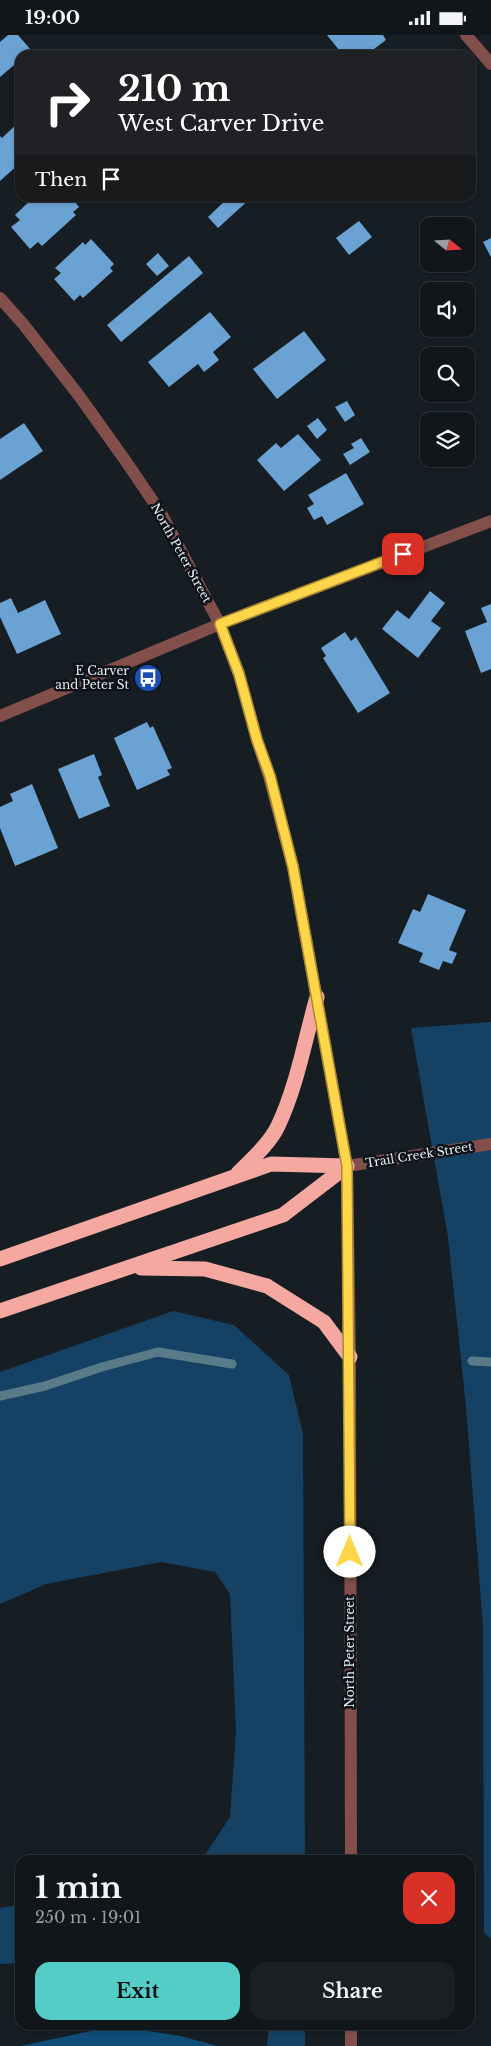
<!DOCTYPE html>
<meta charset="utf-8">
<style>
:root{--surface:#10161a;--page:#191f23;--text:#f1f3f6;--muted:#9c9fa2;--line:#303539;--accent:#54cdc8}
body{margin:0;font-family:"Libre Baskerville",serif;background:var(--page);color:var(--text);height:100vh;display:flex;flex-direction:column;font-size:19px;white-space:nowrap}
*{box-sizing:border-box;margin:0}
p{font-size:16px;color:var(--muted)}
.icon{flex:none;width:28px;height:28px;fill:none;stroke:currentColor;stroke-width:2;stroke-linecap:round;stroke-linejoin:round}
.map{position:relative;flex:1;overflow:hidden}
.panel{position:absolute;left:15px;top:1820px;width:460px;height:175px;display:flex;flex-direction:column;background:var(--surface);border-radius:15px;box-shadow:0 1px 4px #0004,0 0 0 1px var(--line)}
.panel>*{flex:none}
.hud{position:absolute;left:15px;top:15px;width:461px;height:152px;border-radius:15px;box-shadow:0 1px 4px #0004,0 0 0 1px var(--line);background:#202124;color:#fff;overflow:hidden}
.needle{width:32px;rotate:108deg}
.controls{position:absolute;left:420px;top:182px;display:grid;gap:10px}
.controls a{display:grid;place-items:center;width:55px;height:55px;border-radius:10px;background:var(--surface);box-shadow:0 1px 4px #0004,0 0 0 1px var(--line);font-size:25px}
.pin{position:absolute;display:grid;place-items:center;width:42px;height:42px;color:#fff;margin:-21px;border-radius:10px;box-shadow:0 2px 8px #0006}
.me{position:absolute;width:55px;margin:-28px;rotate:0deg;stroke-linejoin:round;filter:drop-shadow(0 0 4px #0008)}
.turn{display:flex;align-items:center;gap:18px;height:105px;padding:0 20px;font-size:22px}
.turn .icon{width:65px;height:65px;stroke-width:2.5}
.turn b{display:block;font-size:35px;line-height:42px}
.then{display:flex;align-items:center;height:48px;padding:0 20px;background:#0003;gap:10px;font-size:19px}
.round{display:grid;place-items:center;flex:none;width:52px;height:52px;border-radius:15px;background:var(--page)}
.head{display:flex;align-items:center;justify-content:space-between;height:85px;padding:0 20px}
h1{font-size:30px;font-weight:700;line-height:38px}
.primary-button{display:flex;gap:10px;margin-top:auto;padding:10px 20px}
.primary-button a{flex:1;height:58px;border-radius:15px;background:var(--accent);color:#111;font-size:20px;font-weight:700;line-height:58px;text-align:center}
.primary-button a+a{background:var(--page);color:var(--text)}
.status{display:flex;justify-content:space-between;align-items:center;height:35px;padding:0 25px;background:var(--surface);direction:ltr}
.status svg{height:14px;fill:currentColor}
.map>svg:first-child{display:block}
.green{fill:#154264}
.forest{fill:#104e79}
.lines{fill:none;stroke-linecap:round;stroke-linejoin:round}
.stream{stroke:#597b87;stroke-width:9}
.building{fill:#69a2d3}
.minor{stroke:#824f4a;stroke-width:12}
.tertiary{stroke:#824f4a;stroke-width:12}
.motorway{stroke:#f5a8a0;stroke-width:15}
.route-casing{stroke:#a68a30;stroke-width:12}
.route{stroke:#ffd54a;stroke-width:9}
.labels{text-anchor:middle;stroke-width:5;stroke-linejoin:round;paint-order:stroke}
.street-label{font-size:12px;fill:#e5eaef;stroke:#0d1319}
.poi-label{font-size:12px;fill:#e5eaef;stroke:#0d1319;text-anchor:end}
</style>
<div class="status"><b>19:00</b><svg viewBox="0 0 49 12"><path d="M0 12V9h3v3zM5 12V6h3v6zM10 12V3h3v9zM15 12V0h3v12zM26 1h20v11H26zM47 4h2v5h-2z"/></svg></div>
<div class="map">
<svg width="491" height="2011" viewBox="0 0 491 2011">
<rect width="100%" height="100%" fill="#161d23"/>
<path class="green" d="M 491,987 L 491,1904 L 484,1898 L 483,1591 L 466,1372 L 448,1202 L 411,993 Z
M 173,1276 L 234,1290 L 289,1340 L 303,1399 L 305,1825 L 197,1825 L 203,1823 L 230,1782 L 236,1697 L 230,1559 L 215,1537 L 161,1527 L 46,1549 L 0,1569 L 0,1337 Z
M 20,1870 L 20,1928 L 0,1929 L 0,1873 Z
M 269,1990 L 305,1990 L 305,2011 L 267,2011 Z"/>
<path class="forest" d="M 115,1991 L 180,2001 L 218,2011 L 20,2011 Z"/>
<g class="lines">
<path class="stream" d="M 472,1326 L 491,1327
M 0,1361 L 45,1351 L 102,1332 L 158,1317 L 232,1329"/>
</g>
<path class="building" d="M 8,0 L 18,0 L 31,15 L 25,20 L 20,20 L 20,25 L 0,42 L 0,7 Z
M 327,0 L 383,0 L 386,5 L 366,20 L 343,20 Z
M 20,86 L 20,128 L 0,146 L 0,101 L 2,103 Z
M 34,162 L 71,162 L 79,172 L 73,177 L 76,180 L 42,211 L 38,207 L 30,214 L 11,192 L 20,185 L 15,180 Z
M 229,162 L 252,162 L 218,193 L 208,182 Z
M 359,186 L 372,202 L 349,220 L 336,203 Z
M 491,203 L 491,222 L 483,207 Z
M 91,204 L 114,229 L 110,233 L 113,236 L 83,263 L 80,260 L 74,266 L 54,244 L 61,238 L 55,233 L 83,207 L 85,210 Z
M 158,218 L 169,231 L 157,241 L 146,229 Z
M 189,221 L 203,238 L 121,307 L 107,290 Z
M 210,277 L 231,302 L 213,317 L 219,325 L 204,337 L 198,329 L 169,352 L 148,327 Z
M 304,296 L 326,325 L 277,364 L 253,334 Z
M 347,366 L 355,380 L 345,387 L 335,372 Z
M 318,383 L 327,395 L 317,404 L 307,391 Z
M 24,388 L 43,416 L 0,445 L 0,404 Z
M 298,399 L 321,425 L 284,456 L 257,425 L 276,408 L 281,413 Z
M 361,403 L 370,417 L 350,430 L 343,419 L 354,413 L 351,409 Z
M 346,438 L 364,469 L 327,490 L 322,481 L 314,485 L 307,473 L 314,469 L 308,460 Z
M 430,556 L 445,568 L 431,586 L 441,593 L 418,623 L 382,594 L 397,575 L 409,584 Z
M 11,563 L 18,578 L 45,565 L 61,599 L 17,619 L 0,582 L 0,568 Z
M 491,569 L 491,634 L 481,638 L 465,596 L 487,587 L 481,573 Z
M 345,597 L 351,606 L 356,602 L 390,658 L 358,678 L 323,623 L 326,621 L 321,613 Z
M 147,687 L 150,693 L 153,691 L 172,733 L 167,735 L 170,740 L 137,755 L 114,703 Z
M 94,719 L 102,740 L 98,742 L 110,771 L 79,784 L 58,734 Z
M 32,749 L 58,813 L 15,831 L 0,793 L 0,772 L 13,766 L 10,759 Z
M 428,859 L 466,875 L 449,915 L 457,918 L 452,929 L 443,926 L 439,935 L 419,927 L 423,918 L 398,908 L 413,874 L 420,877 Z"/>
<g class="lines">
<path class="minor" d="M 466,0 L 491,29
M 0,681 L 220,589 L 491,486
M 347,1131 L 491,1109"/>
<path class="tertiary" d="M 0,263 L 24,290 L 80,362 L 125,425 L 161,478 L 208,567 L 220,589 L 239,639 L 257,705 L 269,741 L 293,832 L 347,1131 L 350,1322 L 351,1825
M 351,1990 L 351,2011"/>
<path class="motorway" d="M 238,1138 C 252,1124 270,1108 278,1091 C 297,1051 305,1004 317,962
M 0,1224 L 271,1129 L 347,1131
M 141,1233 L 205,1234 L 267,1251 L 324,1287 L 350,1322
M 0,1276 L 283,1180 L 347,1131"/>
</g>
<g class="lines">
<defs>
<path id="route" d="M 350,1517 L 347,1131 L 293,832 L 270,741 L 257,705 L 239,639 L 220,589 L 403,519"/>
</defs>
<use href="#route" class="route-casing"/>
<use href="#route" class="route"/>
</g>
<defs>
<symbol id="bus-disc" viewBox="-11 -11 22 22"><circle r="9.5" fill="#1a4fb4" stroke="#0d1319"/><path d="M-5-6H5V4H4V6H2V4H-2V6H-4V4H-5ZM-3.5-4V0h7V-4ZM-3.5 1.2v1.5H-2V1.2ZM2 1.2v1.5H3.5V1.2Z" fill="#fff"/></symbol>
</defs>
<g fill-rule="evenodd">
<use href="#bus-disc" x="132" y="627" width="32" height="32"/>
</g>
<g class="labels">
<g class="street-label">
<text transform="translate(181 518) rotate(61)" y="4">North Peter Street</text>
<text transform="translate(419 1120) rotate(-9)" y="4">Trail Creek Street</text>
<text transform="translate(350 1617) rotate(-90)" y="4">North Peter Street</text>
</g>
<g class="poi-label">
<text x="129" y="640">E Carver<tspan x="129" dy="14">and Peter St</tspan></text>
</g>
</g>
</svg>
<div class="controls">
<a><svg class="needle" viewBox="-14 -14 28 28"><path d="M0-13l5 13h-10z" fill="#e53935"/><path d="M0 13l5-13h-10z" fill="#9c9fa2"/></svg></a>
<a><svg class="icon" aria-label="sound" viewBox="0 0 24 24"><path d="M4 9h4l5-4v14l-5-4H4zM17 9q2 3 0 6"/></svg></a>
<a><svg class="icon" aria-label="search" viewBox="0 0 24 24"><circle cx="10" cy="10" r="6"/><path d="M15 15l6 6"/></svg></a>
<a><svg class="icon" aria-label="layers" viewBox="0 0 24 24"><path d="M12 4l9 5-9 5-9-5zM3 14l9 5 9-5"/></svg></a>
</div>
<div class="pin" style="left:403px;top:519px;background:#d93025"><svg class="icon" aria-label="arrive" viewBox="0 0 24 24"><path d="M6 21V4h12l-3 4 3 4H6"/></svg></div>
<svg class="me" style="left:350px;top:1517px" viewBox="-20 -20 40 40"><circle r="19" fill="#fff"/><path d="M0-13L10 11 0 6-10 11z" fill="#ffd54a"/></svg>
<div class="hud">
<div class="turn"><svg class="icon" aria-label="right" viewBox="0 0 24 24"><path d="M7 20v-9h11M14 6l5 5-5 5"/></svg><div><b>210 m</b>West Carver Drive</div></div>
<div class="then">Then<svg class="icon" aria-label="arrive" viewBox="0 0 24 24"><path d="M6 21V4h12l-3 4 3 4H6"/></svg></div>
</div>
<section class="panel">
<div class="head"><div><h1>1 min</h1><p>250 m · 19:01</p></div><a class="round" style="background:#d93025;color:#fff"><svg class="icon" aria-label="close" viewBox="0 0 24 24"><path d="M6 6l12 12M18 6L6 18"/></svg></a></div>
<div class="primary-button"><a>Exit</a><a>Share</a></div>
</section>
</div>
